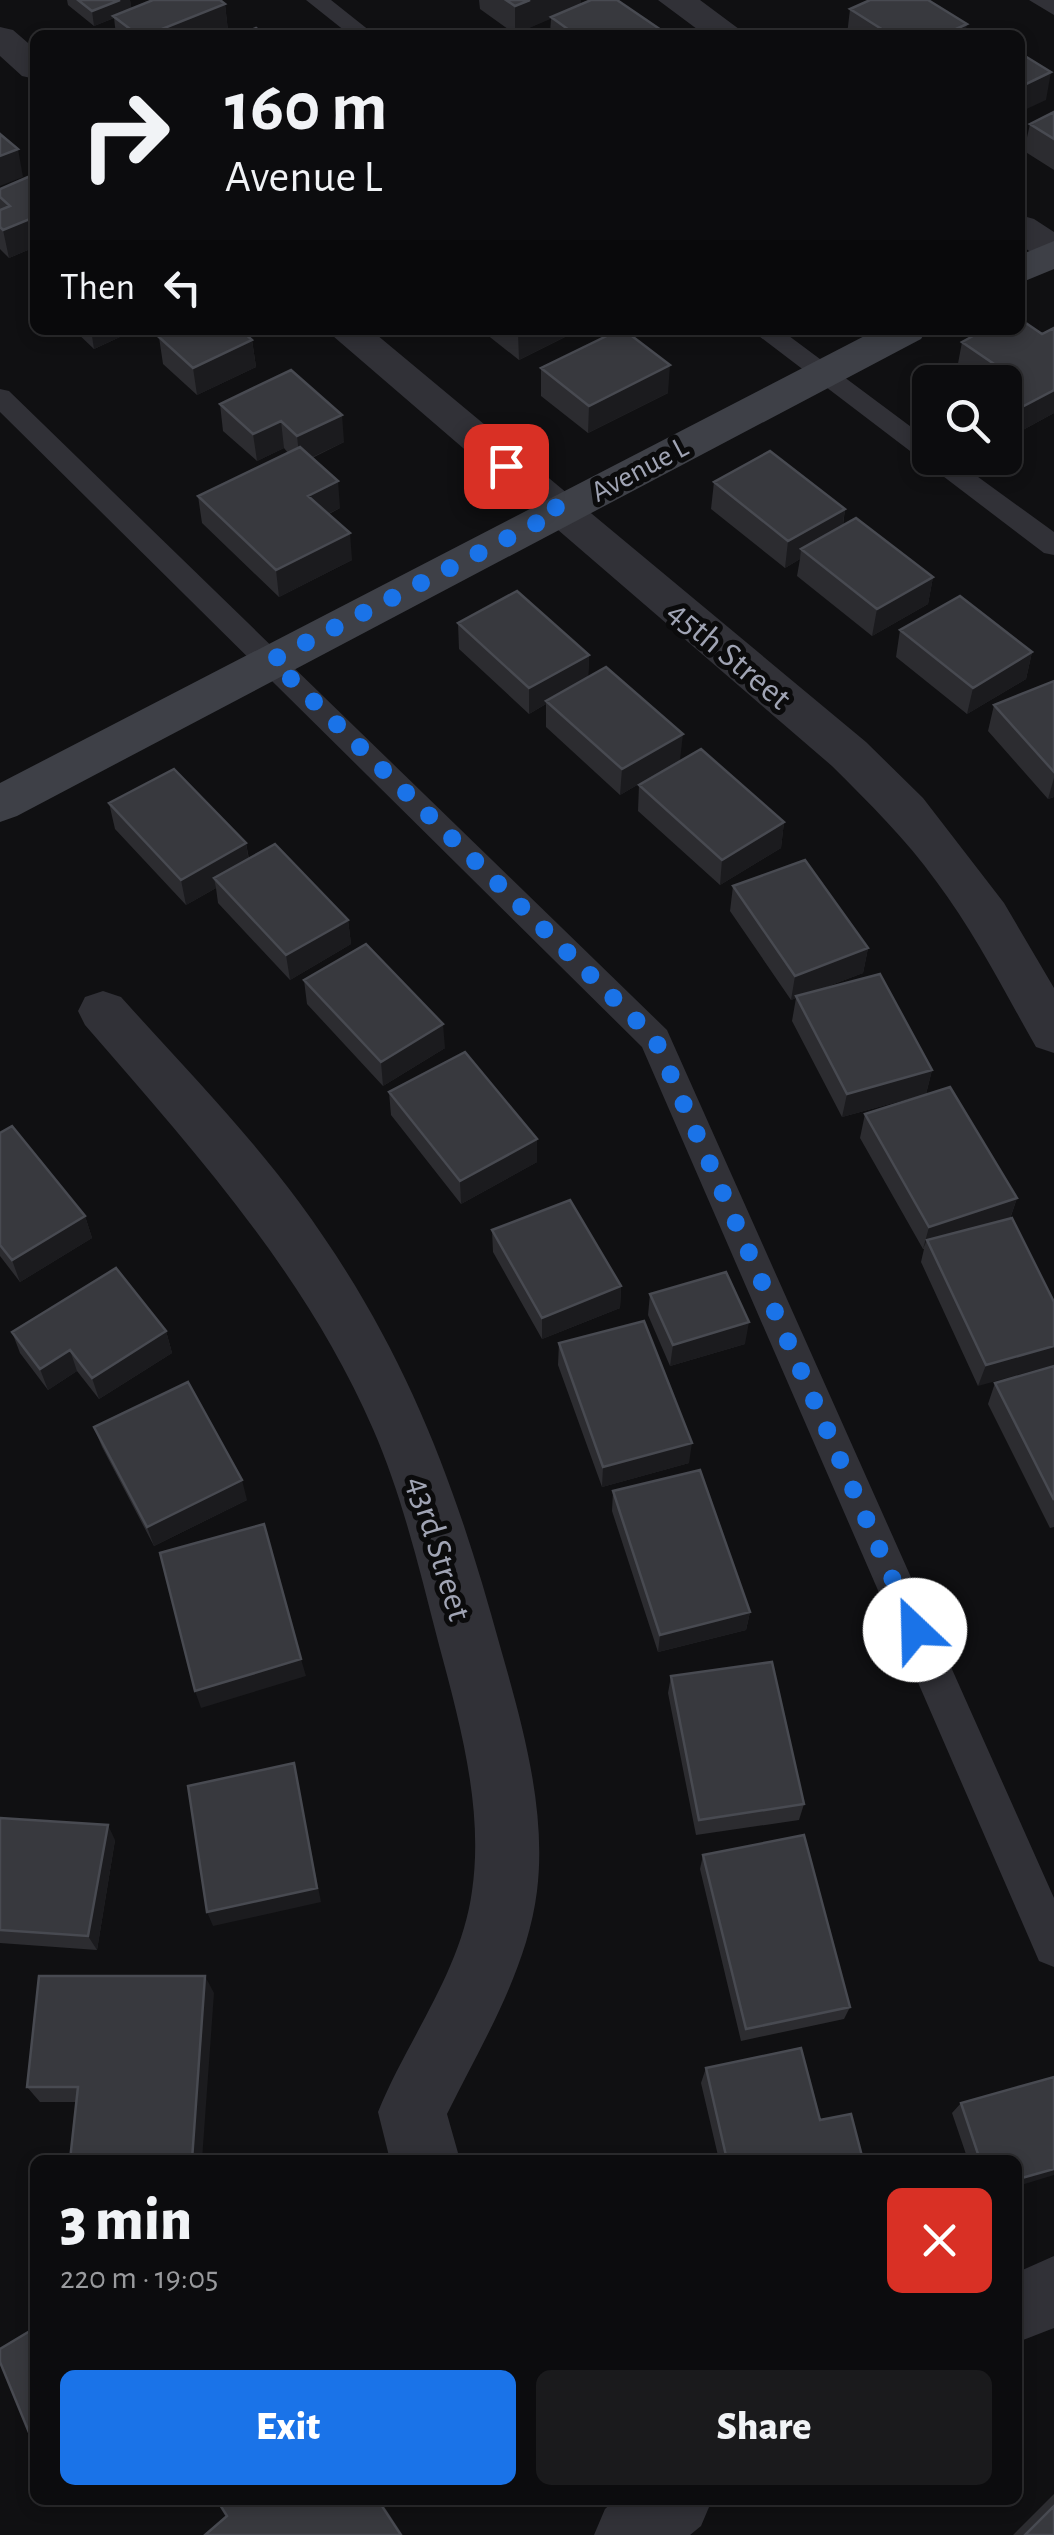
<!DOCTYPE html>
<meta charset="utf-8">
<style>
:root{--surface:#0c0c0e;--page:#1a1a1c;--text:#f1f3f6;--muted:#9a9b9e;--line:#2c2c2e;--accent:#1a73e8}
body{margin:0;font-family:"Alegreya Sans",sans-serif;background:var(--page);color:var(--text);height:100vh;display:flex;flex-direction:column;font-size:38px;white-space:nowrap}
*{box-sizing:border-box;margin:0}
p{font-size:32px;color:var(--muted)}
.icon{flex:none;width:55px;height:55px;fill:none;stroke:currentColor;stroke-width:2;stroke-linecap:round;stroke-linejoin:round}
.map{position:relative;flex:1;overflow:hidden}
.panel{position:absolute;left:30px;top:2155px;width:992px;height:350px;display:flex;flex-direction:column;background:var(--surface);border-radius:15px;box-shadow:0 5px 15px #0003,0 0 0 2px var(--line)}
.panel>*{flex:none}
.guide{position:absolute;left:30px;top:30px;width:995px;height:305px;border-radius:15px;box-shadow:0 5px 15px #0003,0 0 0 2px var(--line);background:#0c0c0e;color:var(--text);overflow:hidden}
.tools{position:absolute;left:912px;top:365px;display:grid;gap:20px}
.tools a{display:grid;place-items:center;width:110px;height:110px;border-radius:15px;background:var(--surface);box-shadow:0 5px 15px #0003,0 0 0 2px var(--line);font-size:50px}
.pin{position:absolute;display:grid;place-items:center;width:85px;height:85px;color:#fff;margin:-42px;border-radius:20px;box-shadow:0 5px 15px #0006}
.me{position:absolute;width:110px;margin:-55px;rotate:336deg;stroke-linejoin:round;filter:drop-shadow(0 0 8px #0008)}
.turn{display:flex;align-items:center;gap:35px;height:210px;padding:0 30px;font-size:45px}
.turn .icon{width:130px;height:130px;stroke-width:2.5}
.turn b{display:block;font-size:70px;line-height:85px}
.then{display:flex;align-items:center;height:95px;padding:0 30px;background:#0003;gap:20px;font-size:38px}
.round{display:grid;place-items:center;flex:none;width:105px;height:105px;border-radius:15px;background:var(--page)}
.summary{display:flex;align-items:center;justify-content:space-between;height:170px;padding:0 30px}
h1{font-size:60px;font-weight:800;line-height:75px}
.action{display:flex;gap:20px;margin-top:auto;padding:20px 30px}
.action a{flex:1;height:115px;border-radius:15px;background:var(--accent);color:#fff;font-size:40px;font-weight:800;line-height:115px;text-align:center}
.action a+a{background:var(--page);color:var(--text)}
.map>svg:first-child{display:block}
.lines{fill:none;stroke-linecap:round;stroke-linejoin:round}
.lane{fill:#313137;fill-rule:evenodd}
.street{fill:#313137;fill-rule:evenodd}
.secondary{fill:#3e4047;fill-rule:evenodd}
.wall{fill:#2c2c30}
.shaded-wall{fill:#1b1b1e}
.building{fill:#38393e;stroke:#484a51;stroke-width:2.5}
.route{stroke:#1a73e8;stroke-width:18;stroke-dasharray:0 32.4}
.labels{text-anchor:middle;stroke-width:10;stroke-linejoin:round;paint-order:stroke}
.far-street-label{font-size:30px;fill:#a0a4b4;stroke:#0b0b0c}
.street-label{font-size:35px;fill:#a0a4b4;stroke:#0b0b0c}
</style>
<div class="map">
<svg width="1054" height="2535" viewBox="0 0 1054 2535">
<rect width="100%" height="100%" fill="#101012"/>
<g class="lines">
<path class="lane" d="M 306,0 L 331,0 L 375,35 L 350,35 Z
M 1029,0 L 1054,0 L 1054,15 Z
M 751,330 L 781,330 L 930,441 L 930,458 L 952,458 L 1054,532 L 1054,555 L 1044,553 Z
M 0,389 L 9,391 L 667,1030 L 1054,1898 L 1054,1967 L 1039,1961 L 642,1047 L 0,412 Z"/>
<path class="street" d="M 658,0 L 700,0 L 747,35 L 705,35 Z
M 0,27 L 13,30 L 35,49 L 35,79 L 22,76 L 0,56 Z
M 1020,215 L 1034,219 L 1054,232 L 1054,262 L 1040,258 L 1020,245 Z
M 326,330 L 371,330 L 866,742 L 923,798 L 1004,903 L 1054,988 L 1054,1053 L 1036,1047 C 1004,991 975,933 936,881 C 906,839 869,803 832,766 Z
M 103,991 L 121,997 C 181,1064 245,1129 299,1202 C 404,1345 454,1478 500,1646 C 522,1723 547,1810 537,1891 C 527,1971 482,2043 447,2114 L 460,2160 L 390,2160 L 378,2112 C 408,2038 461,1972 472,1891 C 484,1810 460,1723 439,1645 C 420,1572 403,1498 373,1429 C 305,1273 195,1152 85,1025 L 78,1011 L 85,997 Z
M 1054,2256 L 1054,2328 L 1018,2342 L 1018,2272 Z
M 615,2500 L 712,2500 L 701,2526 L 690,2535 L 594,2535 L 605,2509 Z"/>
<path class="secondary" d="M 1054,241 L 1054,269 L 1020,283 L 1020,255 Z
M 876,330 L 927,330 L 921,339 L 17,816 L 0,822 L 0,783 Z"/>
</g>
<path class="wall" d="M 67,0 L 130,0 L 131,8 L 225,4 L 228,31 L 219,35 L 116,35 L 114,18 L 94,26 L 68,5 Z
M 479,0 L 581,0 L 581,5 L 667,35 L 550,35 L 551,18 L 515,34 L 480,9 Z
M 850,9 L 965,35 L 847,35 Z
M 1054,112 L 1054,170 L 1024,151 L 1030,124 Z
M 35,174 L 35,247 L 9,258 L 0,249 L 0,189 Z
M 1054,328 L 1054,413 L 1012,436 L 1005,431 L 1005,382 L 976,382 L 957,369 L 962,342 L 1042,334 Z
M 74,330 L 135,330 L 94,349 Z
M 481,330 L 579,330 L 519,360 Z
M 159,337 L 252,340 L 256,367 L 197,395 L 163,364 Z
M 541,368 L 668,393 L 588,433 L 541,396 Z
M 291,370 L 344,442 L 312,458 L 340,508 L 329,514 L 352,560 L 279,597 L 202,523 L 198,496 L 288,453 L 284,448 L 257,461 L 223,431 L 220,404 Z
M 714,482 L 845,509 L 843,526 L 933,577 L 928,604 L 872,636 L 797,576 L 800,559 L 785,568 L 711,509 Z
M 458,623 L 589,655 L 588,677 L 680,760 L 620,795 L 546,727 L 546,704 L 529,714 L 459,649 Z
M 900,630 L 1032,652 L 1026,679 L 967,714 L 896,657 Z
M 1054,681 L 1054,797 L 1048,799 L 988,731 L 994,705 Z
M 639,785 L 784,822 L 781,848 L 720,885 L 638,811 Z
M 109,803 L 246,843 L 249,859 L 348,920 L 351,944 L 290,980 L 218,903 L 216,888 L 186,905 L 115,829 Z
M 733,886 L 868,948 L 863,973 L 810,993 L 932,1070 L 926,1094 L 842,1117 L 792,1021 L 796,998 L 791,1000 L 730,911 Z
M 304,980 L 445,1048 L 383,1086 L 307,1004 Z
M 389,1092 L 537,1139 L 537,1162 L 461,1204 L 391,1115 Z
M 865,1114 L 1017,1198 L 1010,1219 L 1054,1302 L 978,1386 L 921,1262 L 924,1249 L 923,1249 L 860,1138 Z
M 0,1133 L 85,1216 L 92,1238 L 20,1282 L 0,1256 Z
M 492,1230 L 621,1286 L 620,1308 L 542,1339 L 493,1252 Z
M 650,1294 L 745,1344 L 670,1366 L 648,1315 Z
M 166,1331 L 172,1353 L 99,1399 L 77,1371 L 48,1390 L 20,1353 L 12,1332 Z
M 559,1343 L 689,1463 L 602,1487 L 558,1365 Z
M 1054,1366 L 1054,1527 L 1050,1528 L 988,1404 L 995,1383 Z
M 94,1427 L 247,1500 L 154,1546 L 102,1447 Z
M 613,1491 L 750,1612 L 746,1630 L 658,1652 L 612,1511 Z
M 671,1676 L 804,1804 L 799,1820 L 696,1835 L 668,1693 Z
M 0,1818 L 115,1840 L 97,1950 L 0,1943 Z
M 703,1855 L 850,2007 L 844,2019 L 741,2041 L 700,1869 Z
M 214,1993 L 76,2102 L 40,2102 L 27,2087 Z
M 706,2068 L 820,2120 L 863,2160 L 719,2160 L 701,2083 Z
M 961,2103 L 1018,2160 L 968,2160 L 952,2113 Z
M 1054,2494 L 1054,2535 L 1013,2535 Z"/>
<path class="shaded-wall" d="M 120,0 L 130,0 L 132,11 L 113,16 L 114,18 L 94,26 L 92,11 Z
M 530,0 L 581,0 L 581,6 L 515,34 L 515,6 Z
M 225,4 L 228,31 L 219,35 L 147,35 Z
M 967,24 L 965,35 L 943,35 Z
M 1051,72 L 1046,100 L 1020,112 L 1020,87 Z
M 18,149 L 23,177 L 0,186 L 0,156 Z
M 35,217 L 35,247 L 9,258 L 3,230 Z
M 91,330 L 135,330 L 94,349 Z
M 524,330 L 579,330 L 519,360 L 518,333 Z
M 252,340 L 256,367 L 197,395 L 193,368 Z
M 670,365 L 668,393 L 588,433 L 589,406 Z
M 1054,390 L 1054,413 L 1012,436 L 1018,409 Z
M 342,415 L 344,442 L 300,463 L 297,436 Z
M 281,421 L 284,448 L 257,461 L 253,434 Z
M 338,481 L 340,508 L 311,522 L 308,496 Z
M 845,509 L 841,536 L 801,549 L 800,559 L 785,568 L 788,541 Z
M 350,533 L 352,560 L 279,597 L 276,570 Z
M 933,577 L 928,604 L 872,636 L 877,609 Z
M 1032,652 L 1026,679 L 967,714 L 973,688 Z
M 589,655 L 588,681 L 546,701 L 546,704 L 529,714 L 529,688 Z
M 683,734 L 680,760 L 620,795 L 622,769 Z
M 1054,778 L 1054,797 L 1048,799 Z
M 784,822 L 781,848 L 720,885 L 722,860 Z
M 246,843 L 250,869 L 214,878 L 216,888 L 186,905 L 181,880 Z
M 348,920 L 351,944 L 290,980 L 286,955 Z
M 868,948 L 863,973 L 791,1000 L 795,976 Z
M 443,1024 L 445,1048 L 383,1086 L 381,1062 Z
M 932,1070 L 926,1094 L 842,1117 L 847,1094 Z
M 537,1139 L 537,1162 L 461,1204 L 460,1181 Z
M 1017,1198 L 1009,1221 L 927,1240 L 923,1249 L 929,1227 Z
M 85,1216 L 92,1238 L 20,1282 L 12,1260 Z
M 621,1286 L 620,1308 L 542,1339 L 542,1318 Z
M 749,1322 L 745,1344 L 670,1366 L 673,1345 Z
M 166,1331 L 172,1353 L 99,1399 L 92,1378 Z
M 1054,1346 L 1054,1365 L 978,1386 L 986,1365 Z
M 70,1350 L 77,1371 L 48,1390 L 40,1369 Z
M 692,1443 L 689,1463 L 602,1487 L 603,1467 Z
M 242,1480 L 247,1500 L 154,1546 L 147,1527 Z
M 750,1612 L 746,1630 L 658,1652 L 660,1635 Z
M 301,1659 L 306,1676 L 201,1708 L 195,1691 Z
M 294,1763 L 321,1902 L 213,1926 L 207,1912 Z
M 108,1825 L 115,1840 L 97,1950 L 88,1936 Z
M 205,1976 L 214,1993 L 202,2160 L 192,2160 Z
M 1054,2169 L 1054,2175 L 1018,2186 L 1018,2179 Z
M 378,2500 L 380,2500 L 403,2535 L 401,2535 Z"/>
<path class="building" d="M 78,0 L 120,0 L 92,11 Z
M 153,0 L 220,0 L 225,4 L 147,35 L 138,35 L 113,16 Z
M 506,0 L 530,0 L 515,6 Z
M 591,0 L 617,0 L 667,34 L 576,35 L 551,17 Z
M 870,0 L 928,0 L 967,24 L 943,35 L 891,35 L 850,9 Z
M 256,28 L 265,35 L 238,35 Z
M 1020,53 L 1051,72 L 1020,87 Z
M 1054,112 L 1054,139 L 1030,124 Z
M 0,134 L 18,149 L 0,156 Z
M 35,174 L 35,217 L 3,230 L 0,227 L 0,210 L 10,206 L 0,197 L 0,189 Z
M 1020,319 L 1042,334 L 1054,328 L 1054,390 L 1018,409 L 1005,400 L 1005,385 L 1016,379 L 962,342 L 984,330 L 1020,330 Z
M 175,330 L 241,330 L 252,340 L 193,368 L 159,337 Z
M 619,330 L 624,330 L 670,365 L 589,406 L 541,368 Z
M 291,370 L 342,415 L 297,436 L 281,421 L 253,434 L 220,404 Z
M 300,447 L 338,481 L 308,496 L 350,533 L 276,570 L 198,496 Z
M 770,451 L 845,509 L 788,541 L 714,482 Z
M 856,518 L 933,577 L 877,609 L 801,549 Z
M 517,591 L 589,655 L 529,688 L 458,623 Z
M 960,596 L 1032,652 L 973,688 L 900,630 Z
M 606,667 L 683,734 L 622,769 L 546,701 Z
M 1054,681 L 1054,772 L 994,705 Z
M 701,749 L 784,822 L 722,860 L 639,785 Z
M 174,769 L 246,843 L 181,880 L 109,803 Z
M 275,844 L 348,920 L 286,955 L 214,878 Z
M 805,860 L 868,948 L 795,976 L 733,886 Z
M 366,944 L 443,1024 L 381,1062 L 304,980 Z
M 880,974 L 932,1070 L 847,1094 L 796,996 Z
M 465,1052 L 537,1139 L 460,1181 L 389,1092 Z
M 950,1087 L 1017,1198 L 929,1227 L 865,1114 Z
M 12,1126 L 85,1216 L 12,1260 L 0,1245 L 0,1133 Z
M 570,1200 L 621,1286 L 542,1318 L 492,1230 Z
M 1012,1218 L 1054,1302 L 1054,1346 L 986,1365 L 927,1240 Z
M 116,1268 L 166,1331 L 92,1378 L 70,1350 L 40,1369 L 12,1332 Z
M 726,1272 L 749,1322 L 673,1345 L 650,1294 Z
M 644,1321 L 692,1443 L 603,1467 L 559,1343 Z
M 1054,1366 L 1054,1500 L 995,1383 Z
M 188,1382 L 242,1480 L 147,1527 L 94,1427 Z
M 700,1470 L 750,1612 L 660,1635 L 613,1491 Z
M 264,1524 L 301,1659 L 195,1691 L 160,1553 Z
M 772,1662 L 804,1804 L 699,1820 L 671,1676 Z
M 294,1763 L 317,1888 L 207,1912 L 188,1786 Z
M 0,1818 L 108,1825 L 88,1936 L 0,1930 Z
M 804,1835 L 850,2007 L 746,2029 L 703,1855 Z
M 39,1976 L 205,1976 L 192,2160 L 70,2160 L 78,2087 L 27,2087 Z
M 801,2048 L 820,2120 L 851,2114 L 863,2160 L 727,2160 L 706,2068 Z
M 1054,2077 L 1054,2169 L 1018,2179 L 1018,2160 L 980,2160 L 961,2103 Z
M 35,2328 L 35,2447 L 0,2362 L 0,2349 Z
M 217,2500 L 378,2500 L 401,2535 L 205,2535 L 227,2516 Z
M 1054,2506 L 1054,2535 L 1025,2535 Z"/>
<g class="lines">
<path class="route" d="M 506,466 L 560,511 L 272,660 L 655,1039 L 915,1630"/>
</g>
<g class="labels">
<g class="far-street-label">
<text transform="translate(639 469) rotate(-28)" y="10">Avenue L</text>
</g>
<g class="street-label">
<text transform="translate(730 654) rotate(40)" y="12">45th Street</text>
<text transform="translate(440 1548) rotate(73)" y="12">43rd Street</text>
</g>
</g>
</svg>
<div class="tools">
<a><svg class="icon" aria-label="search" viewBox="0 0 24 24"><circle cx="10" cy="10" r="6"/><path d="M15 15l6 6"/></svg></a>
</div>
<div class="pin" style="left:506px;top:466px;background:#d93025"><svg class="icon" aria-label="arrive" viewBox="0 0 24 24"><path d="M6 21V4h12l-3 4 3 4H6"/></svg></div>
<svg class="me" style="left:915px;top:1630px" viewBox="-20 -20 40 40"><circle r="19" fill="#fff"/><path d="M0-13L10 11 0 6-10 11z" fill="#1a73e8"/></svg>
<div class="guide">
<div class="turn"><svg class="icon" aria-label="right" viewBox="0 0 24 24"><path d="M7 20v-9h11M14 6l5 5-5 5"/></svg><div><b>160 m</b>Avenue L</div></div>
<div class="then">Then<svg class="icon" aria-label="left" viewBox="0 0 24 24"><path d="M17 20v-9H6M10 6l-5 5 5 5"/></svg></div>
</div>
<section class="panel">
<div class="summary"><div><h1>3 min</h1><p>220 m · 19:05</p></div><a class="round" style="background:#d93025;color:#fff"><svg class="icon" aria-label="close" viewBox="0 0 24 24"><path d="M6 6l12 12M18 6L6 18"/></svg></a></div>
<div class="action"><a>Exit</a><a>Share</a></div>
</section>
</div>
